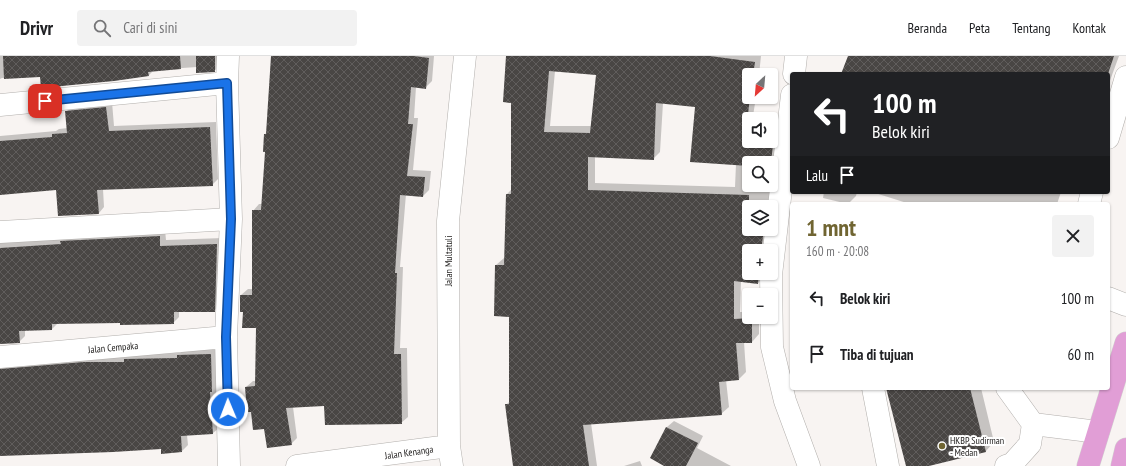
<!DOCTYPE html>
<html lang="id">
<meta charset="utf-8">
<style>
:root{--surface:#fff;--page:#f2f2f2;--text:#202124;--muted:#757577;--line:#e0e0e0;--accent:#706532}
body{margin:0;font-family:"PT Sans Narrow",sans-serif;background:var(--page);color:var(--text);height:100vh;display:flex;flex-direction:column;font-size:15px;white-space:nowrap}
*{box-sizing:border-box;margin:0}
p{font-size:13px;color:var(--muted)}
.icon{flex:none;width:22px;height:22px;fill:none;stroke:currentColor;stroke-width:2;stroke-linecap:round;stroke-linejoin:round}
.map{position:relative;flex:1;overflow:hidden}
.details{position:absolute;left:790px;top:146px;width:320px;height:188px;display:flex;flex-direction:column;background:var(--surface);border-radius:4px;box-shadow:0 1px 3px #0004}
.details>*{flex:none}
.guide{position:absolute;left:790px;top:16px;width:320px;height:122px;border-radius:4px;box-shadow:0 1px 3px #0004;background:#202124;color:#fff;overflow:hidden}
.needle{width:26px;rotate:206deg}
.controls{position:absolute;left:742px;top:12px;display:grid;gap:8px}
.controls a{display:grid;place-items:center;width:36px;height:36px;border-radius:4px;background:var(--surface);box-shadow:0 1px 3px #0004;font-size:20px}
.pin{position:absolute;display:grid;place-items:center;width:34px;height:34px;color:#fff;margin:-17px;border-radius:8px;box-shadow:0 2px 6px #0006}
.me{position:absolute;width:44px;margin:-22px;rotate:359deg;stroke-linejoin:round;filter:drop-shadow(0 0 3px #0008)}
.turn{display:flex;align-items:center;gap:14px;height:84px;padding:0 16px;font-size:18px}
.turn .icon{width:52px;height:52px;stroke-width:2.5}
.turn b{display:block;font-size:28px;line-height:34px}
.then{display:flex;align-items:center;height:38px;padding:0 16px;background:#0003;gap:8px;font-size:15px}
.round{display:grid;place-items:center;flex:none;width:42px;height:42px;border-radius:4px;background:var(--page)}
.summary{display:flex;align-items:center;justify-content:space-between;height:68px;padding:0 16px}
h1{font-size:24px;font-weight:800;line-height:30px;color:var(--accent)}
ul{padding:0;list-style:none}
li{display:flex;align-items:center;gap:12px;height:56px;padding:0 16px}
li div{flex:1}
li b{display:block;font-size:15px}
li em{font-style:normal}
header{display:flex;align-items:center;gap:24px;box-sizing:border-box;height:56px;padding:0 20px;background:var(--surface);border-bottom:1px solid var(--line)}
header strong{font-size:19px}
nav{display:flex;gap:22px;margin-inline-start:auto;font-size:14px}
.search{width:280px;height:36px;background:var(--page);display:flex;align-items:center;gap:10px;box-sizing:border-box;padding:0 14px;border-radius:4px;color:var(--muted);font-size:15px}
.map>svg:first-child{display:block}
.shadow{fill:#0003;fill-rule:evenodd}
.building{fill:url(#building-cross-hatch);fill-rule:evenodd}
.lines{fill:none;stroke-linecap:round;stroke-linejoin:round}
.minor-casing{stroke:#b2afac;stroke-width:23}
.major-casing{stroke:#d2d2d1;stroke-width:23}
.minor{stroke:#fff;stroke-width:22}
.major{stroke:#e19ed6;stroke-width:22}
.route-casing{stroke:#114b97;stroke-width:10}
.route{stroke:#1a73e8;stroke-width:7}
.poi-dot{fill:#706532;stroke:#fff;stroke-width:1.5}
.labels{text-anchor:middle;stroke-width:4;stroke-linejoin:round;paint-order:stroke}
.street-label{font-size:10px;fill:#1e1c1b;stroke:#fff}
.poi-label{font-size:10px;fill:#1e1c1b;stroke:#fff;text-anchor:start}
</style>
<header>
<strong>Drivr</strong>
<div class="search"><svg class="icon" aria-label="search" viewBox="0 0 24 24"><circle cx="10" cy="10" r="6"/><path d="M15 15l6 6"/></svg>Cari di sini</div>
<nav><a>Beranda</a><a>Peta</a><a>Tentang</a><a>Kontak</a></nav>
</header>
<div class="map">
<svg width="1126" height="410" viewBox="0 0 1126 410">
<defs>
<pattern id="building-cross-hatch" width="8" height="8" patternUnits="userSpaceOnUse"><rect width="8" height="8" fill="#494644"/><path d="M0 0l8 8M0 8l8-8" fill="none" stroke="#605d5c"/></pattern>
</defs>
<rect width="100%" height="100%" fill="#f8f4f2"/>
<path class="shadow" d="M 0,0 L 220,0 L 220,10 L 214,15 L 197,11 L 154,14 L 148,20 L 41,20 L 2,22 L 0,23 Z
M 272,0 L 434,0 L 432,25 L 426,31 L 416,31 L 414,62 L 418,62 L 413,114 L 431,115 L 429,134 L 423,140 L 406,138 L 400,211 L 403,211 L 400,292 L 407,292 L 408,361 L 401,367 L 325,349 L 293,351 L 297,382 L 291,388 L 265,372 L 252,355 L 246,331 L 253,325 L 256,325 L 257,271 L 244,255 L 241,239 L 248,233 L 253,233 L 253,155 L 259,148 L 262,148 L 266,95 L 265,78 L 268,76 Z
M 507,0 L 761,0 L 759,19 L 749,19 L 749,41 L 756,41 L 753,60 L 781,63 L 771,151 L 749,151 L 749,173 L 770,173 L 768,195 L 749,195 L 749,217 L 766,217 L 765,220 L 758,227 L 741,225 L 740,256 L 749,256 L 749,261 L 759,261 L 759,278 L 752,286 L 744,286 L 746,316 L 739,323 L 726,324 L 729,351 L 721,358 L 591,367 L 597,410 L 514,410 L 506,349 L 510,345 L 510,260 L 496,209 L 504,202 L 505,202 L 507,138 L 512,133 L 512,46 ZM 555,15 L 597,18 L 591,70 L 550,70 ZM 663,47 L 696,50 L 736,108 L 735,131 L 595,127 L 595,100 L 653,103 L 660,96 ZM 749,63 L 771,63 L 771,85 L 749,85 ZM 749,107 L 771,107 L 771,129 L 749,129 Z
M 849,0 L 1119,0 L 1108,30 L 1108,18 L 843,18 Z
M 112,46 L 114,70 L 216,66 L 218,123 L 212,129 L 103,133 L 104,151 L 99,157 L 57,133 L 0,138 L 0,80 L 56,75 L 59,73 L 68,72 L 66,56 L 72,50 Z
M 824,136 L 857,136 L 856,140 L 848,148 L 823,142 Z
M 872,136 L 1061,136 L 1057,148 L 910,148 Z
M 165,174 L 166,184 L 223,182 L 220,249 L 214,255 L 179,255 L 179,261 L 173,267 L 121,266 L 58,267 L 52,273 L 25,274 L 25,280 L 19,286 L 0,287 L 0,187 Z
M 184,293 L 217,293 L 217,329 L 216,331 L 219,372 L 213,377 L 187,379 L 188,389 L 182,395 L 162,392 L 0,399 L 0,306 L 131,298 L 180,297 Z
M 887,332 L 981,332 L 994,386 L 986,395 L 925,410 L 907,410 Z
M 674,365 L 703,380 L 697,392 L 731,410 L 666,410 L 651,402 L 667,371 Z
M 640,405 L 642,410 L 624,410 Z"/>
<path class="building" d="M 3,0 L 180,0 L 181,13 L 148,16 L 149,20 L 114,25 L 41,32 L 40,21 L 4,23 Z
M 196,0 L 215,0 L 215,16 L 196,17 Z
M 271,0 L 414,0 L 429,2 L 426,33 L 411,31 L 408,68 L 413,68 L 407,120 L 425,121 L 423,141 L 400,139 L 395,217 L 397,217 L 394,298 L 401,298 L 402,368 L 325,369 L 324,350 L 286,352 L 292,389 L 267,392 L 264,373 L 253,374 L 251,356 L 247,356 L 245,331 L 255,330 L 256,272 L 242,272 L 243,256 L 240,256 L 240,239 L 252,239 L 252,154 L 261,154 L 265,96 L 263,96 L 264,78 L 266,78 Z
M 506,0 L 710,0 L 755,6 L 753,19 L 749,19 L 749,41 L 750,41 L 747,67 L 749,67 L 749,85 L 771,85 L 771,69 L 775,70 L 771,107 L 749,107 L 749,110 L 690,106 L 695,51 L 656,47 L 654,104 L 588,101 L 588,134 L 749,139 L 749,147 L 766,149 L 766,151 L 749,151 L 749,173 L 764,173 L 761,195 L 749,195 L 749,217 L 759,217 L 758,228 L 734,225 L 734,263 L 752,262 L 752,287 L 736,287 L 739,324 L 719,326 L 722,359 L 583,369 L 589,410 L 513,410 L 505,348 L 509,348 L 509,261 L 494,260 L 495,209 L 504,209 L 506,138 L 511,138 L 511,47 L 503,46 ZM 549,15 L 596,19 L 590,77 L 544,76 Z
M 848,0 L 1114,0 L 1108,18 L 841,18 Z
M 106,51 L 109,75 L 210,71 L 213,130 L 97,134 L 99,158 L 58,160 L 56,134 L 0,139 L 0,85 L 52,81 L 52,78 L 67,77 L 65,55 Z
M 160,180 L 160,190 L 217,188 L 215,256 L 174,256 L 174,268 L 120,269 L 120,267 L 52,268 L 52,274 L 19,275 L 20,287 L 0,288 L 0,192 L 61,188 L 60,185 Z
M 211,298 L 212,336 L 210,336 L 213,378 L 181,380 L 182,396 L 161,398 L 161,393 L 113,396 L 0,400 L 0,313 L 84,306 L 124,306 L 124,303 L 177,302 L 177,299 Z
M 886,332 L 970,332 L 986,396 L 929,410 L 906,410 Z
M 666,371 L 698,387 L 686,410 L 664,410 L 650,402 Z"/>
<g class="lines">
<defs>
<path id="minor" d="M 228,0 L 227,27 L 231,163 L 226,281 L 229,410
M 794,18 L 796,0
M 792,39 L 771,219 L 772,291 L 785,345 L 809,410
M 0,49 L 227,27
M 1108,82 L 1126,21
M 1089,148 L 1092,136
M 0,176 L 231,163
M 1108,242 L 1126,249
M 0,301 L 226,281
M 873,332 L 888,410
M 1033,368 L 1098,376
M 297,410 L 449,390
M 452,410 L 449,390 L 448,165 L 465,0
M 1006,410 L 1012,408 L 1030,388 L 1033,368 L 1007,332"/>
<path id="major" d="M 1088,410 L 1126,287
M 1122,410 L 1126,393"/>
</defs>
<use href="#minor" class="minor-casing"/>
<use href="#major" class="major-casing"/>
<use href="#minor" class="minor"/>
<use href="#major" class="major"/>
</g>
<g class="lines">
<defs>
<path id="route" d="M 45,45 L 227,27 L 231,163 L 226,281 L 228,353"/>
</defs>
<use href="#route" class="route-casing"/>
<use href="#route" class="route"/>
</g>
<circle class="poi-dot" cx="942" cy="390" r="4"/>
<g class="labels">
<g class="street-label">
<text transform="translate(448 205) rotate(-90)" y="4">Jalan Multatuli</text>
<text transform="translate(113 291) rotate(-5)" y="4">Jalan Cempaka</text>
<text transform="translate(409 396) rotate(-8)" y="4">Jalan Kenanga</text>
</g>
<g class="poi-label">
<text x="950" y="388">HKBP Sudirman<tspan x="950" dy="12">- Medan</tspan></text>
</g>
</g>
</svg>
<div class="controls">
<a><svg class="needle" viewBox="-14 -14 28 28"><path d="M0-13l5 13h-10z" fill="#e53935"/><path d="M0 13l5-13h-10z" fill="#757577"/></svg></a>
<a><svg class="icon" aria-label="sound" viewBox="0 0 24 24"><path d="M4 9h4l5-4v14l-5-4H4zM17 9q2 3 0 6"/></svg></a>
<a><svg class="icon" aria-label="search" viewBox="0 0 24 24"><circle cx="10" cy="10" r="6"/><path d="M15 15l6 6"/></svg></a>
<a><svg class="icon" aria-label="layers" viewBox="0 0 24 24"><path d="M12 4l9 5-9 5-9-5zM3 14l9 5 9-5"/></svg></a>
<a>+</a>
<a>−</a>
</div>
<div class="pin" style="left:45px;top:45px;background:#d93025"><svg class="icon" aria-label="arrive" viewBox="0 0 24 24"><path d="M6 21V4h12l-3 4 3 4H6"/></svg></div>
<svg class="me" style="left:228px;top:353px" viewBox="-20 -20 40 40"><circle r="17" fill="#1a73e8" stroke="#fff" stroke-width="3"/><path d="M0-11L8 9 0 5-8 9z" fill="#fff"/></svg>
<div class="guide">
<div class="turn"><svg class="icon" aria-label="left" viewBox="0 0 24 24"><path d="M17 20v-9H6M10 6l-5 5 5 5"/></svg><div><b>100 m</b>Belok kiri</div></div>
<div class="then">Lalu<svg class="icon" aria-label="arrive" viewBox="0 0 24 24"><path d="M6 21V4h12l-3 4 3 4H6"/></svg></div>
</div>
<section class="details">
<div class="summary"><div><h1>1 mnt</h1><p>160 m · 20:08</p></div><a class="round"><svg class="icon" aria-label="close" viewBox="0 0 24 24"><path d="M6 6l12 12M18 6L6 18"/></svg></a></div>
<ul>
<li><svg class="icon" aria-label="left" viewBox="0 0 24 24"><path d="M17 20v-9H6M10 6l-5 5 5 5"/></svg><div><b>Belok kiri</b></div><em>100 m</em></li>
<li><svg class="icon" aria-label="arrive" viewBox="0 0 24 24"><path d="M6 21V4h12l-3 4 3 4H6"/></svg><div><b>Tiba di tujuan</b></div><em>60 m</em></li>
</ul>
</section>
</div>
